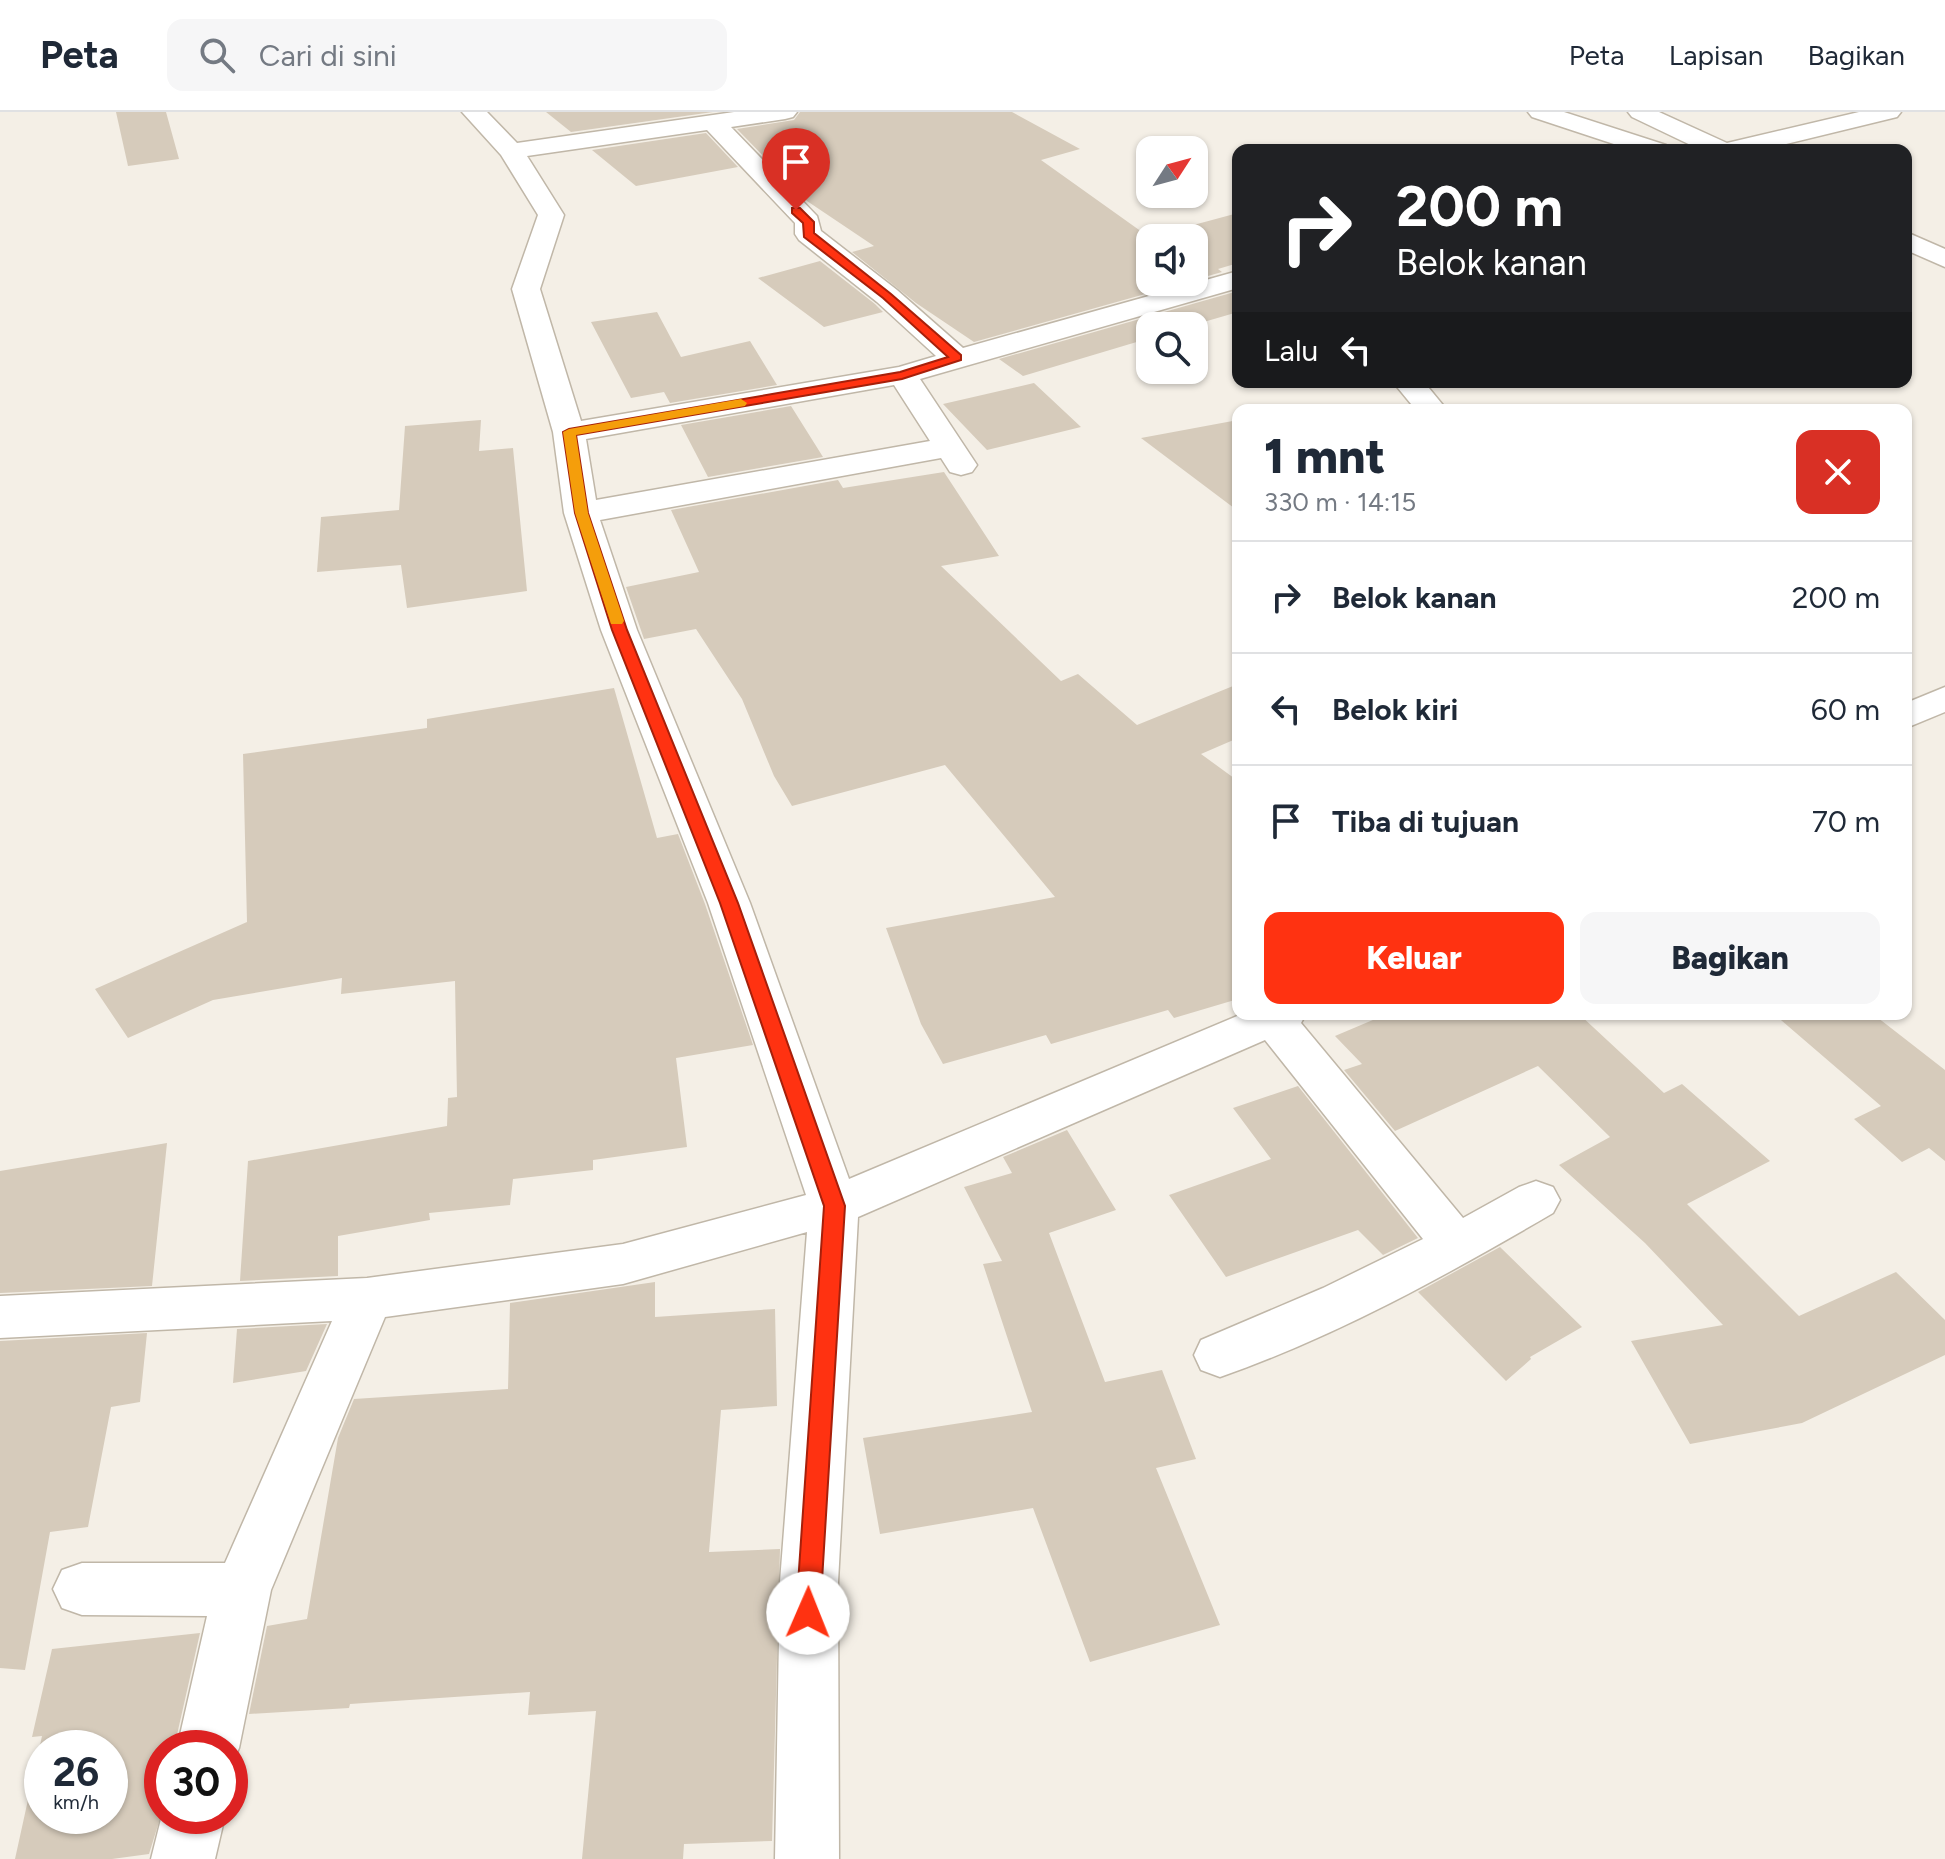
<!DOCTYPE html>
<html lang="id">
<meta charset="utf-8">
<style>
:root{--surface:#fff;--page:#f6f6f7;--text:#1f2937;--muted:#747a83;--line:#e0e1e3;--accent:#ff3211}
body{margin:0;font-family:Figtree,sans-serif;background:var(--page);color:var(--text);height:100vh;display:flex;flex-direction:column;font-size:30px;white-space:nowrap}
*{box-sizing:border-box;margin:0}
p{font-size:26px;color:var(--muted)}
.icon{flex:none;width:44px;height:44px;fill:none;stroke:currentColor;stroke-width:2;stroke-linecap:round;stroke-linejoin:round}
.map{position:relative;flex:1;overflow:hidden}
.details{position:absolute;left:1232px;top:292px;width:680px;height:616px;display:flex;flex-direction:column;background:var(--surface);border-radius:16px;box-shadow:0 2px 6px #0004}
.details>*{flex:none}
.guide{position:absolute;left:1232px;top:32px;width:680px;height:244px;border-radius:16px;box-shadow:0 2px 6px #0004;background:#202124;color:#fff;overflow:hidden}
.needle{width:52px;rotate:54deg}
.controls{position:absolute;left:1136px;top:24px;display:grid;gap:16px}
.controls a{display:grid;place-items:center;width:72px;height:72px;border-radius:16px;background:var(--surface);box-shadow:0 2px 6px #0004;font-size:40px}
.speed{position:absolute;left:24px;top:1618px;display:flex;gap:16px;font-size:40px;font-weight:700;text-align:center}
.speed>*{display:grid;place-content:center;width:104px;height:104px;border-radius:50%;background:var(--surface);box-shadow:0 2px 6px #0004;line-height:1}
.speed small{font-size:20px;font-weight:400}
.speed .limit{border:12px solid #d22;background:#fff;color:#111}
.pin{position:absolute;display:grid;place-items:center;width:68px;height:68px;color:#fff;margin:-82px -34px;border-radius:50% 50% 50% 0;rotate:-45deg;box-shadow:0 0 8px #0007}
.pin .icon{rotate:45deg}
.me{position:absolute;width:88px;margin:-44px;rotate:1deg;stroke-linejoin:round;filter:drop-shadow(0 0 6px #0008)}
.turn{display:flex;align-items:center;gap:28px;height:168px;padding:0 32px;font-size:36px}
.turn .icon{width:104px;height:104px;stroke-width:2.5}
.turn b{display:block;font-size:56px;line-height:68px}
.then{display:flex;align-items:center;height:76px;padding:0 32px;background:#0003;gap:16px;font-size:30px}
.round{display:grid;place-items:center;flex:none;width:84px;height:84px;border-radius:16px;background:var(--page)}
.head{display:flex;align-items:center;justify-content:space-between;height:136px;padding:0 32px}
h1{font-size:48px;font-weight:800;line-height:60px}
.cta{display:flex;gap:16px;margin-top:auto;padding:16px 32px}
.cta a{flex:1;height:92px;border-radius:16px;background:var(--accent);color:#fff;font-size:32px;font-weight:800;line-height:92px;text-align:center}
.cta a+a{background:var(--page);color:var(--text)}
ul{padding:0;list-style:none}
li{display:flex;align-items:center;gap:24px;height:112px;padding:0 32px;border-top:2px solid var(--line)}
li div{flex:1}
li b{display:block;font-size:30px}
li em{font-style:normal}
header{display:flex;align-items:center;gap:48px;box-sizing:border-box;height:112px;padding:0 40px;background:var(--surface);border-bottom:2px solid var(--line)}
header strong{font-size:38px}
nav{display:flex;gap:44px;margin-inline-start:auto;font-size:28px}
.search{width:560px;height:72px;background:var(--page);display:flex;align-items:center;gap:20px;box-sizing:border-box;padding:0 28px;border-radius:16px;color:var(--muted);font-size:30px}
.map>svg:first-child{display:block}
.building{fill:#d6cbbb;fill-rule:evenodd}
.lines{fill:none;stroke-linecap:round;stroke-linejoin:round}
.minor-casing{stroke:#c0b7a8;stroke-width:3}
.minor{fill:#fff;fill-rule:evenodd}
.route{fill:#ff3211;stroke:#a6200b;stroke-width:2}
.slow{fill:#f59e0b}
</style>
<header>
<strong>Peta</strong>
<div class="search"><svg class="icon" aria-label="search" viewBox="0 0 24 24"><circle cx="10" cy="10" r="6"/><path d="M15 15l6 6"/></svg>Cari di sini</div>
<nav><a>Peta</a><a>Lapisan</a><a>Bagikan</a></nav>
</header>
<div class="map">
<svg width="1945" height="1747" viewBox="0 0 1945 1747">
<rect width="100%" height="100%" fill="#f4efe6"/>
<path class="building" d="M 116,0 L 166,0 L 179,47 L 128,54 Z
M 546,0 L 713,0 L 571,20 Z
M 800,0 L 1012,0 L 1080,37 L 1041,48 L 1149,125 L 1238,101 L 1238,151 L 1218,157 L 1222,160 L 1194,168 L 1194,126 L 1150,126 L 1150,170 L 1188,170 L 974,230 L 916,191 L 852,140 L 874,134 L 807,89 L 737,17 L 794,8 Z
M 706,21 L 738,55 L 636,74 L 592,38 Z
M 820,149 L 875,192 L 883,200 L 824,215 L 758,166 Z
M 1238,179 L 1238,200 L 1190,214 L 1150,214 L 1150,226 L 1023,264 L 999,247 Z
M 657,200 L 681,245 L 750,229 L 777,273 L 670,291 L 664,280 L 631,286 L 591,210 Z
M 1034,271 L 1081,315 L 987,338 L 943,292 Z
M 791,294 L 823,345 L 708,365 L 681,313 Z
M 481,308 L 479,339 L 513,336 L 527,479 L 407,496 L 401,453 L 317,460 L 321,405 L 399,398 L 405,314 Z
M 1238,308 L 1238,399 L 1141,326 Z
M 944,360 L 999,444 L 941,454 L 1061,569 L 1078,562 L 1137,613 L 1238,572 L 1238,626 L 1201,642 L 1238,669 L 1238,887 L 1174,906 L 1168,898 L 1051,932 L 1046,923 L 943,952 L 921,912 L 886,816 L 1055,785 L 945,653 L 792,694 L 774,664 L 742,587 L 696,517 L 644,527 L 626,475 L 699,460 L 671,398 L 838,368 L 843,376 Z
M 614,576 L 657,726 L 678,722 L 705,792 L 753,933 L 676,946 L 687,1035 L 593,1048 L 593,1058 L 513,1067 L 510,1093 L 429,1101 L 430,1108 L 338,1124 L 338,1164 L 240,1169 L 248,1049 L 447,1014 L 448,986 L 457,985 L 455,869 L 341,882 L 342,866 L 213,888 L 128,926 L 95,877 L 247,810 L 243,642 L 427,616 L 427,607 Z
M 1387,902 L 1579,902 L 1664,981 L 1682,972 L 1770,1049 L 1687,1092 L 1799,1204 L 1896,1160 L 1945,1208 L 1945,1243 L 1802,1311 L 1690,1332 L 1631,1229 L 1723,1213 L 1645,1131 L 1559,1053 L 1610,1025 L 1538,954 L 1395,1019 L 1344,958 L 1362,952 L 1335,924 Z
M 1774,902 L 1873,902 L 1945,958 L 1945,1049 L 1929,1036 L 1902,1050 L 1854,1007 L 1881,994 Z
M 1298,974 L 1418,1126 L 1383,1143 L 1358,1118 L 1226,1165 L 1169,1083 L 1271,1047 L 1233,996 Z
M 1067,1018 L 1116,1098 L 1049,1121 L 1105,1270 L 1162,1258 L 1196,1347 L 1156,1356 L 1220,1513 L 1090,1550 L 1033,1396 L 880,1422 L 863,1326 L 1032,1300 L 983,1152 L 1002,1149 L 964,1075 L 1012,1061 L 1003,1045 Z
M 167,1031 L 152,1174 L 0,1181 L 0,1059 Z
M 1500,1135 L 1582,1215 L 1530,1245 L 1531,1247 L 1506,1269 L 1418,1180 Z
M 655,1170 L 655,1205 L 775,1197 L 777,1294 L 721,1298 L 709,1440 L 780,1437 L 772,1729 L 684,1732 L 683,1747 L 582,1747 L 596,1599 L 528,1603 L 530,1580 L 350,1592 L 349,1596 L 249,1602 L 267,1514 L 307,1507 L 338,1326 L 354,1287 L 508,1277 L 510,1191 Z
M 327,1212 L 306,1259 L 233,1271 L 237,1217 Z
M 147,1221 L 140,1290 L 111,1295 L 88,1415 L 50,1420 L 25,1558 L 0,1556 L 0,1229 Z
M 200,1521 L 174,1636 L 162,1636 L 162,1700 L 149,1742 L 112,1747 L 15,1747 L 42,1624 L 32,1625 L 52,1537 ZM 42,1636 L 110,1636 L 110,1704 L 42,1704 Z"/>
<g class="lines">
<defs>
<path id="minor" d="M 462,0 L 487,0 L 517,31 L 734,0 L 797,0 L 793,5 L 785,7 L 731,15 L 817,104 L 821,119 L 897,178 L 963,236 L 1238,159 L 1238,176 L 920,267 L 977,353 L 972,360 L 961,363 L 950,360 L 941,346 L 600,408 L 637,518 L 750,791 L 849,1067 L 1242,902 L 1306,902 L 1301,911 L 1463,1106 L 1519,1075 L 1536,1069 L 1553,1075 L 1560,1088 L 1553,1101 C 1447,1163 1337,1224 1220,1265 L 1201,1258 L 1194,1243 L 1201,1228 L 1323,1176 L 1423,1127 L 1265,928 L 858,1105 L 838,1470 L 839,1747 L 775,1747 L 780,1470 L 807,1120 L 623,1172 L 385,1205 L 271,1478 L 239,1636 L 230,1656 L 230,1636 L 177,1636 L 207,1504 L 82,1503 L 62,1496 L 53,1477 L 62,1458 L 82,1451 L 225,1451 L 332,1209 L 0,1226 L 0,1184 L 367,1166 L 623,1132 L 806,1083 L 708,791 L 601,518 L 564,401 L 553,320 L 512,177 L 538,103 L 501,43 ZM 707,18 L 795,111 L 795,122 L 799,128 L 877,190 L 936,244 L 899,255 L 581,309 L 540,177 L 564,103 L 527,44 ZM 894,273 L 930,329 L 596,388 L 586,327 Z
M 1528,0 L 1564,0 L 1666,33 L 1669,38 L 1632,38 L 1532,5 Z
M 1628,0 L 1659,0 L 1727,31 L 1859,0 L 1901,0 L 1897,5 L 1761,38 L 1701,38 L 1632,5 Z
M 1906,120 L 1945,137 L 1945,155 L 1906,138 Z
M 1393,270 L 1424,270 L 1447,298 L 1416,298 Z
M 1945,575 L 1945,600 L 1906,616 L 1906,591 Z
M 162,1703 L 225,1704 L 215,1747 L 151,1747 Z"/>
</defs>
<use href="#minor" class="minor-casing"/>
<use href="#minor" class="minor"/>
</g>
<path class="route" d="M 792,96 L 800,96 L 814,110 L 814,121 L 891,182 L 961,243 L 961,248 L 902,267 L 576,323 L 588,401 L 627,518 L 738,791 L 845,1094 L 820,1501 L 817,1509 L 808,1512 L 800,1509 L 796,1501 L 824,1094 L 720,791 L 612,518 L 575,401 L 563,320 L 569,317 L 900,260 L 948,245 L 883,186 L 804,125 L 803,111 L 792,101 Z"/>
<path class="slow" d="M 741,287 L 747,291 L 745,294 L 576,323 L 588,401 L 624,509 L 622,512 L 611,512 L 575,401 L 563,320 L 569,317 Z"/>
</svg>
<div class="controls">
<a><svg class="needle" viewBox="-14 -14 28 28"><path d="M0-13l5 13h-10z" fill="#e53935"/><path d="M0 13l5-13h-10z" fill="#747a83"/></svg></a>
<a><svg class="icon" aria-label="sound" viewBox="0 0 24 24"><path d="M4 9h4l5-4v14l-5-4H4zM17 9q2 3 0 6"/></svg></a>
<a><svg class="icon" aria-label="search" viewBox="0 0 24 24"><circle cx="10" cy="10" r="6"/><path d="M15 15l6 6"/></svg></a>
</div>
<div class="speed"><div>26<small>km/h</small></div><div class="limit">30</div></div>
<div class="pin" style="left:796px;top:98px;background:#d93025"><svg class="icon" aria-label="arrive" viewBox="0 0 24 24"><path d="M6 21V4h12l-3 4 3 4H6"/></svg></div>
<svg class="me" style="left:808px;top:1501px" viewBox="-20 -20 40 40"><circle r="19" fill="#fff"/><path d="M0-13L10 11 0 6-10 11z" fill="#ff3211"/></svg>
<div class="guide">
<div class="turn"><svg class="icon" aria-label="right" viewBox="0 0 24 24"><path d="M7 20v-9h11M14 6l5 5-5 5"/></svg><div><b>200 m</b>Belok kanan</div></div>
<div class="then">Lalu<svg class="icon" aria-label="left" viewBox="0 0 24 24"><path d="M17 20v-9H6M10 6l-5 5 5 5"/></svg></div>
</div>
<section class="details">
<div class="head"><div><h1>1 mnt</h1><p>330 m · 14:15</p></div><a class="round" style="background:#d93025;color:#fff"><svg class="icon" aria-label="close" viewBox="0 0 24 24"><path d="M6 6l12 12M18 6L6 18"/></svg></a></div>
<ul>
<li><svg class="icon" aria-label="right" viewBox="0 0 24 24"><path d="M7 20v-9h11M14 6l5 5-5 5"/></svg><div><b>Belok kanan</b></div><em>200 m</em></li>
<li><svg class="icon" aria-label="left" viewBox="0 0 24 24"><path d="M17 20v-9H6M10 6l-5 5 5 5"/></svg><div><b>Belok kiri</b></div><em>60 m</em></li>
<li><svg class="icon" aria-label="arrive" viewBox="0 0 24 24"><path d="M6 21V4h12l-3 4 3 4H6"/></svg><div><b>Tiba di tujuan</b></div><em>70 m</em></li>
</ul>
<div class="cta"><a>Keluar</a><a>Bagikan</a></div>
</section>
</div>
